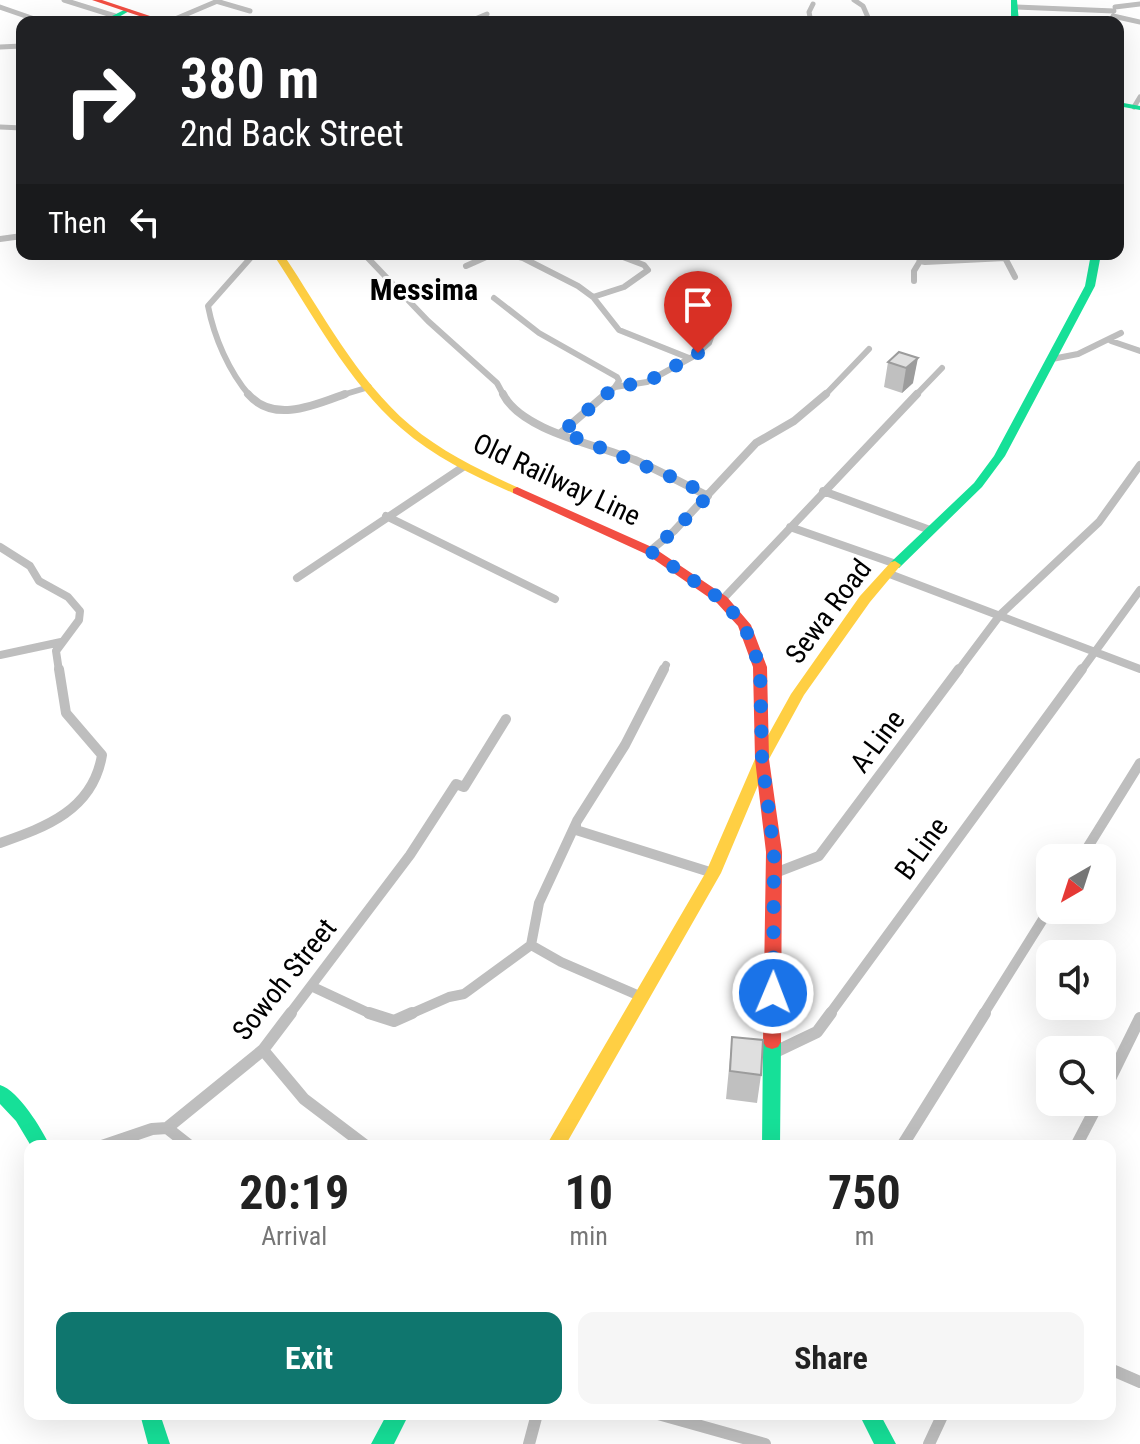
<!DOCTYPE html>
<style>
:root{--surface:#fff;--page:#f6f6f6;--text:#222;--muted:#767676;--accent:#0f766e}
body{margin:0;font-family:"Roboto Condensed",sans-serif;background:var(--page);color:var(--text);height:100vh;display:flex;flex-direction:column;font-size:30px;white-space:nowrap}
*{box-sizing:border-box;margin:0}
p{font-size:26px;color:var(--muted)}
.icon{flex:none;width:44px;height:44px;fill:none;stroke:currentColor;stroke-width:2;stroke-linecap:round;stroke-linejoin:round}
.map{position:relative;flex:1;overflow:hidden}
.drawer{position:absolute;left:24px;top:1140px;width:1092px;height:280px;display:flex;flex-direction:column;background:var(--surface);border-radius:16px;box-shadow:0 8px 32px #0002}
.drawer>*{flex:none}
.top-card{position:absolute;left:16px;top:16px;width:1108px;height:244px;border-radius:16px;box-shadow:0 8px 32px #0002;background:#202124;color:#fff;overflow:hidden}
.needle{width:52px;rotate:219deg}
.buttons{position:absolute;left:1036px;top:844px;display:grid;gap:16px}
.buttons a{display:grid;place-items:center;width:80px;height:80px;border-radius:16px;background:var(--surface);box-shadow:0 8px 32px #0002;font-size:40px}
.pin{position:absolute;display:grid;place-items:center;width:68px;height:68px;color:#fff;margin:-82px -34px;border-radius:50% 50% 50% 0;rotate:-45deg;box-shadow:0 0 8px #0007}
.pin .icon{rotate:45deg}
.me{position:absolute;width:88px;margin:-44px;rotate:1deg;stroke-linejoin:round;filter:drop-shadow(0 0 6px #0008)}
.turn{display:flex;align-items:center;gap:28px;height:168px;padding:0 32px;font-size:36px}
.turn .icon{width:104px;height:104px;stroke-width:2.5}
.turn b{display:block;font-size:56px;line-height:68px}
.then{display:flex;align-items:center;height:76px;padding:0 32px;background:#0003;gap:16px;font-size:30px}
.eta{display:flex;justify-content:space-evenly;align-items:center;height:136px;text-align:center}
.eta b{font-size:48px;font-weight:700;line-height:56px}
.action{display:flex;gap:16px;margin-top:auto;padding:16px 32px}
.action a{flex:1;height:92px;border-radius:16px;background:var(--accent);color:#fff;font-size:32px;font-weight:700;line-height:92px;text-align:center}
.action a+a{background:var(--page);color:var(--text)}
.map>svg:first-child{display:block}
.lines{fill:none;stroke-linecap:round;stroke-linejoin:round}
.street-far4{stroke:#bebebe;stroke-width:5}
.street-far3{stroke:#bebebe;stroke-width:6}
.street-far2{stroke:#bebebe;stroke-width:8}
.street-far1{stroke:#bebebe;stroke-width:10}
.street{stroke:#bebebe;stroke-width:12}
.fast{fill:#16e098;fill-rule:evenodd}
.slow{fill:#ffcf43;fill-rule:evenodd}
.jam{fill:#f24e42;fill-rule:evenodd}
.wall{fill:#c0c0c0}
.shaded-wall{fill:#9c9c9c}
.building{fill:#dfdfdf;stroke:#9c9c9c;stroke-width:2}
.route{stroke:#1a73e8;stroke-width:14;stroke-dasharray:0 25.2}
.labels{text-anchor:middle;stroke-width:6;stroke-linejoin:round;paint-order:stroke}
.street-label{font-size:28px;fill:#000;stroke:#fff}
.far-district-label{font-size:30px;font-weight:bold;fill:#000;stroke:#fff}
</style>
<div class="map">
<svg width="1140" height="1444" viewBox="0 0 1140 1444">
<rect width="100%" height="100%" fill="#fff"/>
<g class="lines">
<path class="street-far4" d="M 64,0 L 115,16
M 854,0 L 863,6 L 870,22
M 216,1 L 250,11
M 0,7 L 43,22
M 1014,7 L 1114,11
M 1115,7 L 1140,4
M 1113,16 L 1140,22
M 168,22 L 220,0
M 468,22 L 487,14
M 811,22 L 809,12 L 813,4
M 0,47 L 22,46
M 1134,107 L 1140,97
M 0,127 L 22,128"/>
<path class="street-far3" d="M 0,239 L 22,236
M 364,254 L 428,321 L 497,383 L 504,396
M 507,254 L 523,258 L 578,286 L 593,297 L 619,330 L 689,358
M 917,254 L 920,261 L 925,262 L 1005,258
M 1003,254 L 1015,277
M 466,266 L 493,254
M 914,281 L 914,271 L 920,261
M 593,297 L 624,287 L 648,270 L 644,265 L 615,254
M 494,298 L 539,333 L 617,377 L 619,381 L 615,387
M 1111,341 L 1140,351
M 1052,359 L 1078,354 L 1121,333
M 250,396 C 229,372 214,337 208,306 L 254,254
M 339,396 L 369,387
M 604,396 L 615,387 L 647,382 L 694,356 L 709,343 L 715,326
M 824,396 L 869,349
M 915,396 L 942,368"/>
<path class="street-far2" d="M 248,394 C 274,424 315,405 345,394
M 503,394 C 521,431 598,445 635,460 C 660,471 684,484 708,496
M 562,432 L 606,394
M 823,491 L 930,530
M 386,516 L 555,599
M 790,527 L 896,564
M 0,547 L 30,566 L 39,581 L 68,597 L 80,611 L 79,620 L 56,651 L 59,671
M 650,551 L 674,531 L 756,443 L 794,421 L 826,394
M 887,573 L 1140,669
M 297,578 L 463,467
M 722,600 L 917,394
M 0,655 L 61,642
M 663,671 L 666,665
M 958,671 L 1000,615 L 1099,522 L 1140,465
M 1081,671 L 1140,590"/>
<path class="street-far1" d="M 576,824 L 576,830 L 713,873
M 0,843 C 46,827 93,810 102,755 L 66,713 L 59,669
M 1081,858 L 1140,763
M 775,873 L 819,856 L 959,669
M 313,987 L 373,1015
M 642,997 L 561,962 L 531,945 L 539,903 L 577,821 L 625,745 L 664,669
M 289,1015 L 410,855 L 456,784 L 464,787 L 506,719
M 408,1015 L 449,997 L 464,994 L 531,945
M 829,1015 L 1082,669
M 983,1015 L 1050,908"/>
<path class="street" d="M 369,1013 L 394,1021 L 412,1013
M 263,1050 L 304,1099 L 366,1146
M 773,1053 L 817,1032 L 831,1013
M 1102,1095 L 1140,1018
M 167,1128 L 190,1146
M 102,1146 L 152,1129 L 167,1128 L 263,1050 L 291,1013
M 902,1146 L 985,1013
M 1076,1146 L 1099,1102
M 1110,1369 L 1140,1382
M 658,1414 L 765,1444
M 529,1444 L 537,1414
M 929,1444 L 943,1414"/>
<path class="fast" d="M 1011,0 L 1017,0 L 1019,22 L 1011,22 Z
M 126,9 L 131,10 L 110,22 L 100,22 Z
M 1118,102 L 1140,106 L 1140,110 L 1118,106 Z
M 1091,254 L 1101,254 L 1095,286 L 1005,456 L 982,487 L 899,568 L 891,568 L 889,565 L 891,562 L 974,483 L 994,456 L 1085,286 Z
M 772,1035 L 778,1037 L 781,1042 L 780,1146 L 762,1146 L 763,1042 L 766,1037 Z
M 0,1085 C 19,1091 41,1128 50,1146 L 31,1146 L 16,1121 L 0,1104 Z
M 140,1414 L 160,1414 L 170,1444 L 148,1444 Z
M 387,1414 L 409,1414 L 394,1444 L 371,1444 Z
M 859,1414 L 880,1414 L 896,1444 L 874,1444 Z"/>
<path class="slow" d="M 273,254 L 283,254 C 322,312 356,379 410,425 C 443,453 482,471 521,489 L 521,493 L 513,493 C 474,476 434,457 401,428 C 347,381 312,313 273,254 Z
M 895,561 L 901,565 L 870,602 L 804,695 L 769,759 L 721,873 L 565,1146 L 546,1146 L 706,872 L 755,759 L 791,694 L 860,596 L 891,562 Z"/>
<path class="jam" d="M 92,0 L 102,0 L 168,22 L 157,22 Z
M 517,487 L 654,548 L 727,597 L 751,625 L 767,667 L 769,759 L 782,852 L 781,1042 L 778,1047 L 772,1049 L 766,1047 L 763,1042 L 766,852 L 755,759 L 753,667 L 738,626 L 717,603 L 646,554 L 513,493 L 513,489 Z"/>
</g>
<path class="wall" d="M 899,352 L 913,383 L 902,393 L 884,387 L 888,362 Z
M 732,1037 L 761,1075 L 757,1103 L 726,1099 Z"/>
<path class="shaded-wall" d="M 918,358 L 913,383 L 902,393 L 906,368 Z"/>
<path class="building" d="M 899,352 L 918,358 L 906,368 L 888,362 Z
M 732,1037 L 763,1040 L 761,1075 L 730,1071 Z"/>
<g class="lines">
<path class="route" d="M 698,353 L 647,382 L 615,387 L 562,432 L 684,482 L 708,496 L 674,531 L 650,551 L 722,600 L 744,625 L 760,667 L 762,759 L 774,852 L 773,993"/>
</g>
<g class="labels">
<g class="street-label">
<text transform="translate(557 479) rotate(25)" y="10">Old Railway Line</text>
<text transform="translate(828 611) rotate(-53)" y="10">Sewa Road</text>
<text transform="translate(877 741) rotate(-53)" y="10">A-Line</text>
<text transform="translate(921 848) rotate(-54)" y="10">B-Line</text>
<text transform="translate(284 979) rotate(-51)" y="10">Sowoh Street</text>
</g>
<g class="far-district-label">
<text x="424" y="300">Messima</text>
</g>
</g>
</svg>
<div class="buttons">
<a><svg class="needle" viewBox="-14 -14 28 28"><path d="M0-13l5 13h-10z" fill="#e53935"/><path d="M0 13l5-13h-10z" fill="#767676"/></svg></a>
<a><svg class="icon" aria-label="sound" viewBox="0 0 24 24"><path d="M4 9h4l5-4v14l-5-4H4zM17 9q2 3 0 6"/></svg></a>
<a><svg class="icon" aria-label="search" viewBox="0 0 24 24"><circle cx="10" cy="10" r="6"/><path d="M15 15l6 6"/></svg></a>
</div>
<div class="pin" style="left:698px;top:353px;background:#d93025"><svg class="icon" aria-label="arrive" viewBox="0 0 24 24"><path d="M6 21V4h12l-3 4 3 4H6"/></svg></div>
<svg class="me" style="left:773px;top:993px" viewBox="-20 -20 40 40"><circle r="17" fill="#1a73e8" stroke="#fff" stroke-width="3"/><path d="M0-11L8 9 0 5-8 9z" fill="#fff"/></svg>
<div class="top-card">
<div class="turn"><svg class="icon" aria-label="right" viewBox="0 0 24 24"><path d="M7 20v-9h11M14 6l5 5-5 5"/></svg><div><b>380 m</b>2nd Back Street</div></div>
<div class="then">Then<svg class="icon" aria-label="left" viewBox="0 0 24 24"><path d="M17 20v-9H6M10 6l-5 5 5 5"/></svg></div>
</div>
<section class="drawer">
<div class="eta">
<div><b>20:19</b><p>Arrival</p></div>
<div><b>10</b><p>min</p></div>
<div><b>750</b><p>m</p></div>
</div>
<div class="action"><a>Exit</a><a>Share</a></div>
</section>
</div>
